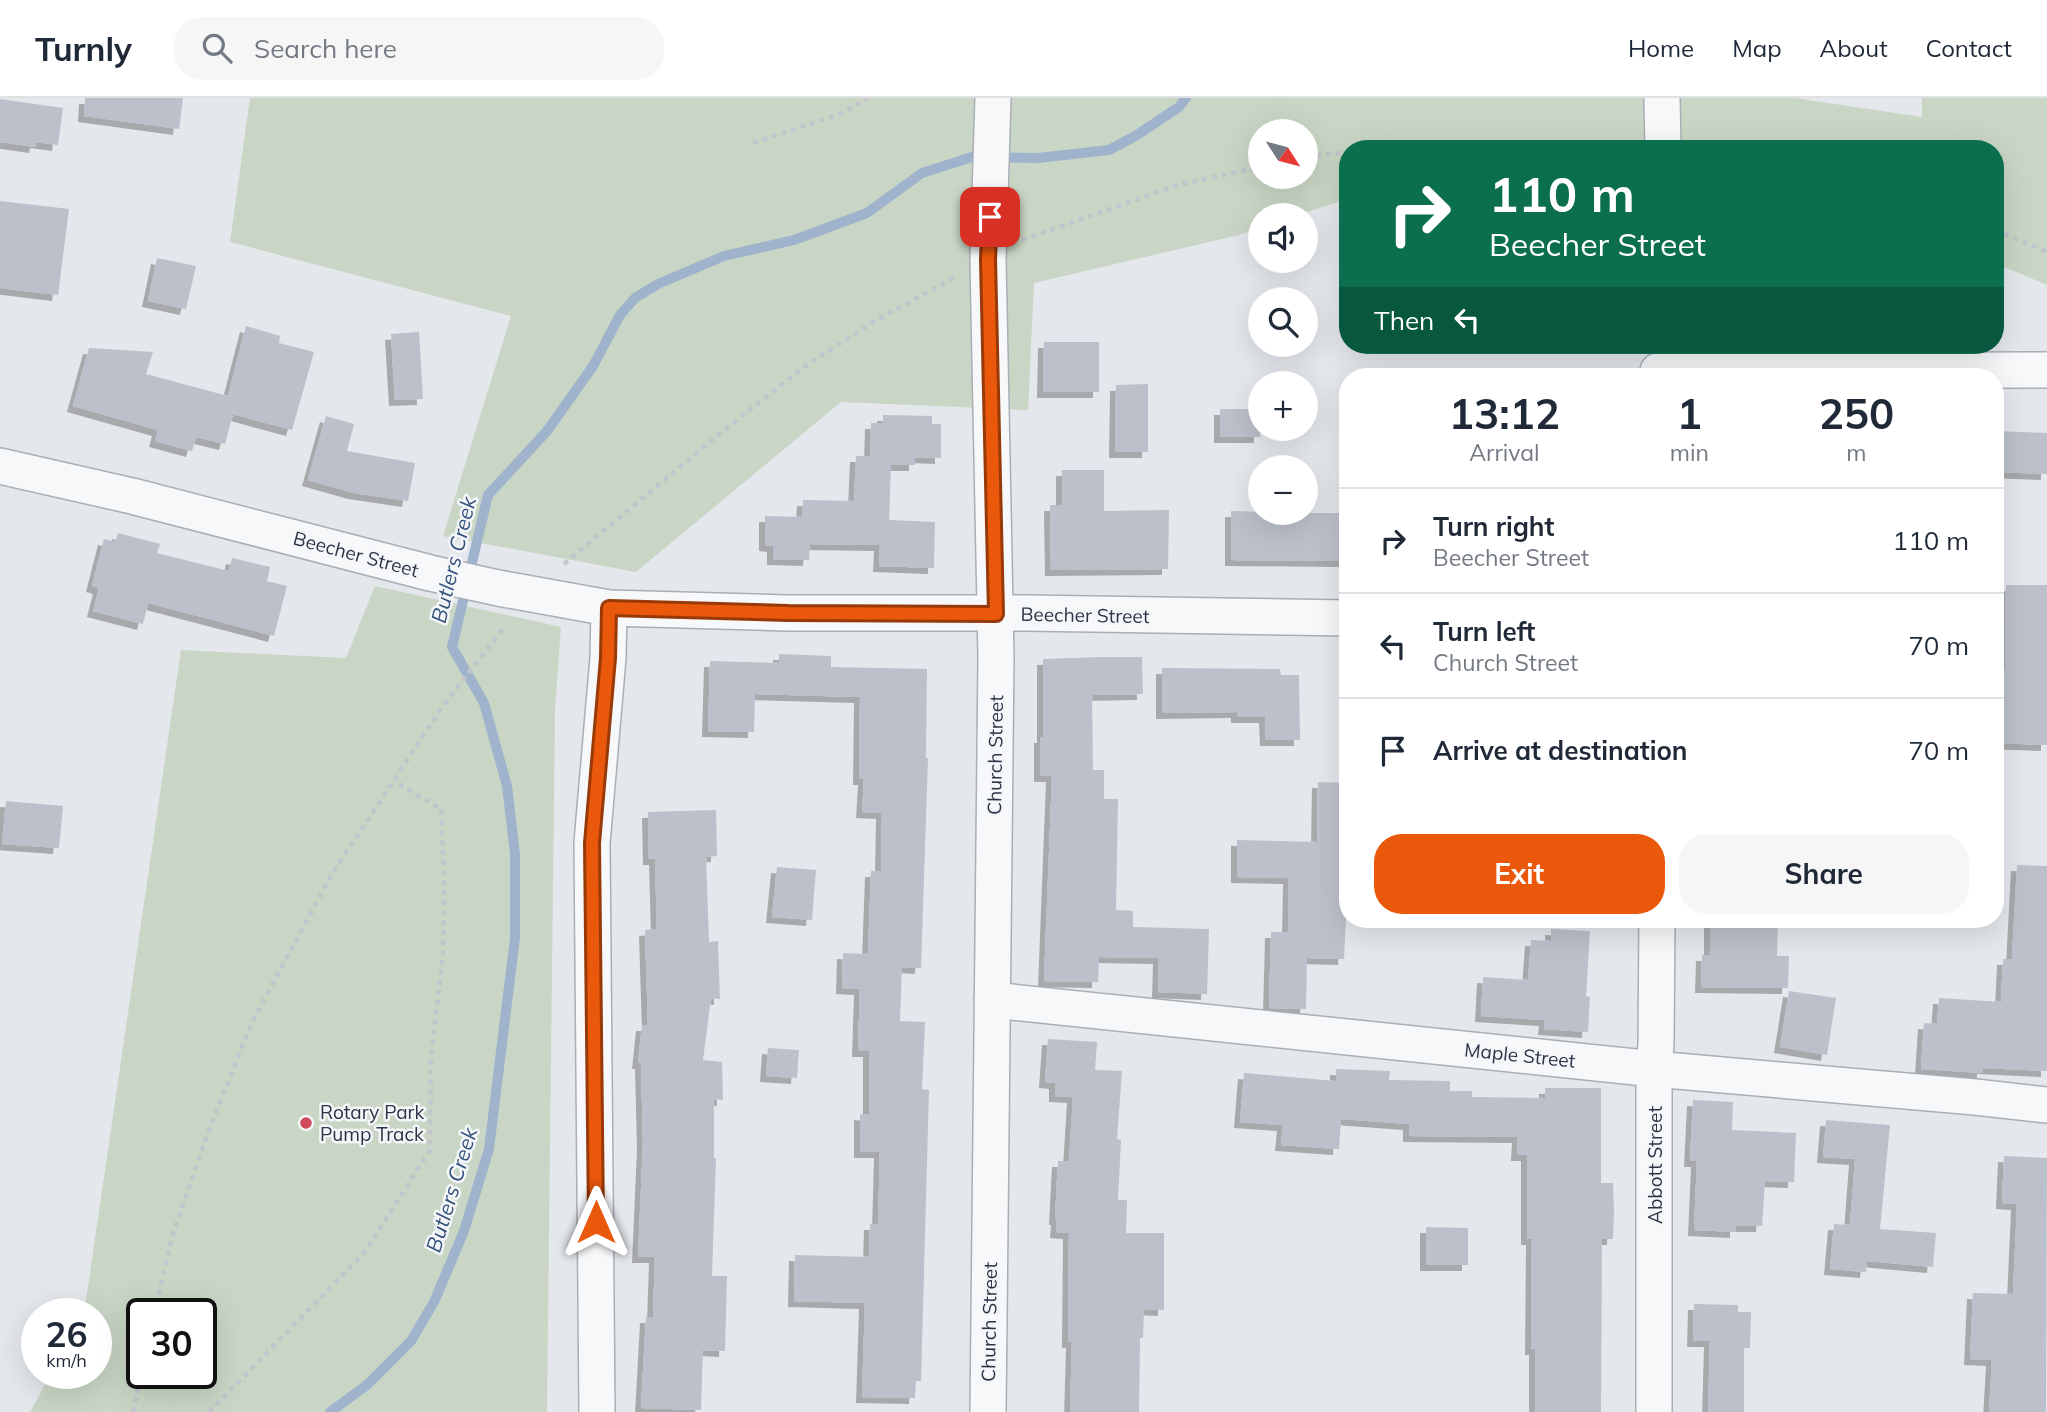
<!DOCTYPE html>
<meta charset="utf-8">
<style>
:root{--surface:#fff;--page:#f6f6f7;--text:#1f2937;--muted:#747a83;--line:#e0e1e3;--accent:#ea580c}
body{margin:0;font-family:Mulish,sans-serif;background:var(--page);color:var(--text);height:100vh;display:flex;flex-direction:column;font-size:26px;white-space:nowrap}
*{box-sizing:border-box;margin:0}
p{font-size:23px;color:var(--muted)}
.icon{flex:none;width:38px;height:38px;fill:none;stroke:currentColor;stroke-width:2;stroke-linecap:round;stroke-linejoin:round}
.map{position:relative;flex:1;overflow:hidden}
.sheet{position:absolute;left:1339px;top:270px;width:665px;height:560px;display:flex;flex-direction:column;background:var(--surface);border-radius:28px;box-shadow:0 7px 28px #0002}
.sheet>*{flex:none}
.top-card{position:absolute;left:1339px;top:42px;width:665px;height:214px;border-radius:28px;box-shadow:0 7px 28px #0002;background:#0b6e4f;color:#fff;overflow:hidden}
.needle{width:46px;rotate:126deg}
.buttons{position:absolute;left:1248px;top:21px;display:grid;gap:14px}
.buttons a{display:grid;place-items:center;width:70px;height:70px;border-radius:50%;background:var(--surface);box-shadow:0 7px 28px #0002;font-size:35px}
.speed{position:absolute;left:21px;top:1200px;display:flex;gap:14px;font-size:35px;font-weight:700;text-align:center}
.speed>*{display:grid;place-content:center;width:91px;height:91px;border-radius:50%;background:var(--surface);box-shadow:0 7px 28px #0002;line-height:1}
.speed small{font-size:18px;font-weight:400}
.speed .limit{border:4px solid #111;border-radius:10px;background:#fff;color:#111}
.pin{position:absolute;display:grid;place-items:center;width:60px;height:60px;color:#fff;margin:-30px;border-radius:14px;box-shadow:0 4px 10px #0006}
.me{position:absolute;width:77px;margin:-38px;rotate:0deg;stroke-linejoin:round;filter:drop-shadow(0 0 5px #0008)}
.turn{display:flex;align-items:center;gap:24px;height:147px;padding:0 35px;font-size:32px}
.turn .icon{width:91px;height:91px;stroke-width:2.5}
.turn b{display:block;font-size:49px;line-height:60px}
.then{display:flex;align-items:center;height:66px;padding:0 35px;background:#0003;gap:14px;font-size:26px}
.eta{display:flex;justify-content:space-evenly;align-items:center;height:119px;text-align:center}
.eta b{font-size:42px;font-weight:700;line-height:49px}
.button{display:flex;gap:14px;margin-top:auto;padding:14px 35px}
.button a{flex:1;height:80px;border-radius:28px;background:var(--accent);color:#fff;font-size:28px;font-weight:700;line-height:80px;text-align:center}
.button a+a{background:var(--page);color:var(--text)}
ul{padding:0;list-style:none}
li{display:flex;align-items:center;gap:21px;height:105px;padding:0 35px;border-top:2px solid var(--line)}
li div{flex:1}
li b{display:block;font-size:26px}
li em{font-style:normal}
header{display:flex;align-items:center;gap:42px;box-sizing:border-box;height:98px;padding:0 35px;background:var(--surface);border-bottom:2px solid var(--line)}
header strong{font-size:33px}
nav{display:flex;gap:38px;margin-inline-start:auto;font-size:24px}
.search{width:490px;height:63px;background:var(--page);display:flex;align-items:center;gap:18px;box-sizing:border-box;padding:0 24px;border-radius:28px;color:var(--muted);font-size:26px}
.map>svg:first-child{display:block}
.green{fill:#c9d6c5;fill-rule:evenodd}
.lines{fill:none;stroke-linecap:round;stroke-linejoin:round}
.stream{stroke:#9fb4cc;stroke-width:10}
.building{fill:#bbc0ca;filter:url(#shadow)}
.minor-casing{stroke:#a9aeb7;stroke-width:38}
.path{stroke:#c2c5cb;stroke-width:4.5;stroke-dasharray:5 5;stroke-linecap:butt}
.minor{stroke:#f7f8fa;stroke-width:35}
.route-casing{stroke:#983908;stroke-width:18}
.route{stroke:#ea580c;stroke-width:12}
.poi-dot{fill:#d1495b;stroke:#f4f6f9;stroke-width:2.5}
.labels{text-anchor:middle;stroke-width:5;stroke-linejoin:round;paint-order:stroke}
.street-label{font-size:19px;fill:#2b3445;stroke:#f4f6f9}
.poi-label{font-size:19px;fill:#2b3445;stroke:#f4f6f9;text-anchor:start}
.water-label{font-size:21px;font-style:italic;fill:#34527a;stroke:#f4f6f9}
</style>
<header>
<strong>Turnly</strong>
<div class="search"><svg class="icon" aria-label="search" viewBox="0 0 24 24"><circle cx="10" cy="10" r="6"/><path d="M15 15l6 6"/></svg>Search here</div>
<nav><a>Home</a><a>Map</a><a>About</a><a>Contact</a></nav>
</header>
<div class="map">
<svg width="2047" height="1314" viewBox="0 0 2047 1314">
<defs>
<filter id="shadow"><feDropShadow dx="-6" dy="6" stdDeviation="0" flood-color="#0004"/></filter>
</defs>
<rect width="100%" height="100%" fill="#e4e7ec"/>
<path class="green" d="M 250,0 L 1795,0 L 1922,19 L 1922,0 L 2047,0 L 2047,187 L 1995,165 L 1995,51 L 1348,51 L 1347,101 L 1298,117 L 1260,117 L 1260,130 L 1239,137 L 1034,185 L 1028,312 L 841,304 L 636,474 L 443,438 L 511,218 L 230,144 ZM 1260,33 L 1306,33 L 1306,79 L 1260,79 Z
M 375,488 L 561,529 L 555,611 L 547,1314 L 30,1314 L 51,1276 L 96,1276 L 96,1216 L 84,1216 L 181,552 L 346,560 ZM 142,1216 L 201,1216 L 201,1276 L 142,1276 Z"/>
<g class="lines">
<path class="stream" d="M 330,1314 L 367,1287 L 411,1243 L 434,1204 L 464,1133 L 489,1051 L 515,840 L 515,756 L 507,688 L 484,605 L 452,549 L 488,397 L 547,333 L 593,268 L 620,217 L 635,200 L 658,186 L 724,158 L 794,142 L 867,115 L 922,75 L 972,59 L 1038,60 L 1109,52 L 1137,37 L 1179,9 L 1186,0"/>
</g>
<path class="building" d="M 85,0 L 183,0 L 179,31 L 84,18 Z
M 0,1 L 63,10 L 58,47 L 36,44 L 35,49 L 0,44 Z
M 0,103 L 69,111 L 58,197 L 0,190 Z
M 157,160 L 196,168 L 186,211 L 148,203 Z
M 246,228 L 280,238 L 279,245 L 314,254 L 292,332 L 233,316 L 225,346 L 196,339 L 192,353 L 155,343 L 158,332 L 73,308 L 89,250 L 153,254 L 146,276 L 228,298 Z
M 419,234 L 423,301 L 395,302 L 391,236 Z
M 1044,244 L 1099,244 L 1099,294 L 1043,294 Z
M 1148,286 L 1148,354 L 1115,354 L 1116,287 Z
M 1220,311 L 1260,311 L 1260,339 L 1220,339 Z
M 883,317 L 932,318 L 932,326 L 941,326 L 941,360 L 915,359 L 915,367 L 891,367 L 889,422 L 935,424 L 934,470 L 879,468 L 880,447 L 810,446 L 809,462 L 773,461 L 773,448 L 765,447 L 765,418 L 802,419 L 803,402 L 854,403 L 856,358 L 870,358 L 871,325 L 883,325 Z
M 326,318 L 354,326 L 347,353 L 415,365 L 408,403 L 354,395 L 308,382 Z
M 1995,333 L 2047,335 L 2047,376 L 1995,374 Z
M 1062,372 L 1104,372 L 1104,413 L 1169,412 L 1168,471 L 1051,472 L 1050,407 L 1062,407 Z
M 1231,413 L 1306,415 L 1306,413 L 1310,413 L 1310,415 L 1348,415 L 1348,463 L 1231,462 Z
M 118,435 L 160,446 L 157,455 L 229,473 L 232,460 L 270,469 L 267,483 L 287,488 L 274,538 L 148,505 L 143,526 L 93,513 L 99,490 L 92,488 L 104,441 L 115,444 Z
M 2006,487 L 2047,487 L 2047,647 L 1995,645 L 1995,571 L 2005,571 Z
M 779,556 L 831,558 L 831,569 L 927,571 L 926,660 L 928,660 L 921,870 L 902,869 L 900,923 L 925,924 L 922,991 L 929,992 L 921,1283 L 916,1283 L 915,1300 L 862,1299 L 865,1205 L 794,1203 L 795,1157 L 869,1159 L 870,1126 L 878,1126 L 880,1054 L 860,1054 L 860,1016 L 869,1017 L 869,953 L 858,953 L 860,891 L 842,890 L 843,855 L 868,856 L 871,773 L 881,773 L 882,715 L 862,714 L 864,681 L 859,681 L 860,599 L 755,596 L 754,634 L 708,633 L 710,563 L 779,565 Z
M 1101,559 L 1142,559 L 1143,596 L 1092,597 L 1093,672 L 1104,672 L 1104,701 L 1118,701 L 1116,812 L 1133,813 L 1133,829 L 1209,831 L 1207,896 L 1158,894 L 1159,860 L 1099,859 L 1098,884 L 1044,883 L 1052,678 L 1040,678 L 1040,639 L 1043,639 L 1043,561 Z
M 1162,570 L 1280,571 L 1281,577 L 1299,577 L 1300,642 L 1266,642 L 1265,619 L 1237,619 L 1237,614 L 1162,615 Z
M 1318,684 L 1348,685 L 1348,775 L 1344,861 L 1307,860 L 1306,911 L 1269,910 L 1271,834 L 1288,834 L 1289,780 L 1237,779 L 1237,742 L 1317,744 Z
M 6,703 L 63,708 L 59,750 L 2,746 Z
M 716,712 L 717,758 L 706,759 L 709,844 L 718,843 L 720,901 L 711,900 L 703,962 L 722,964 L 723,1002 L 714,1001 L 714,1060 L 716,1060 L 712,1178 L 727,1178 L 725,1253 L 703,1252 L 701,1312 L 641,1310 L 646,1219 L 653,1219 L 655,1159 L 638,1159 L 643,1045 L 641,965 L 638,965 L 642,927 L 648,927 L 645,832 L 657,831 L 655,761 L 649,761 L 648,714 Z
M 2017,767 L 2047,768 L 2047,973 L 1983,970 L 1983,975 L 1921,971 L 1924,925 L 1937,926 L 1939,900 L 2001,904 L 2003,861 L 2012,861 Z
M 777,769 L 816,772 L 812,822 L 772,819 Z
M 1710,821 L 1778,821 L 1777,858 L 1789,858 L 1788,890 L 1701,889 L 1702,857 L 1710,857 Z
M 1551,831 L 1590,833 L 1586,898 L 1590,899 L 1588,934 L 1544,931 L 1545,922 L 1481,918 L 1483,879 L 1528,882 L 1531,842 L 1551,843 Z
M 1789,893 L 1836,900 L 1827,957 L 1780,949 Z
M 1048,941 L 1097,944 L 1095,972 L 1122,973 L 1117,1041 L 1121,1042 L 1118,1102 L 1127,1102 L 1126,1135 L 1164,1135 L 1164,1212 L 1144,1211 L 1143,1240 L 1140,1240 L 1139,1314 L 1070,1314 L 1072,1244 L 1068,1244 L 1069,1135 L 1056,1134 L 1057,1121 L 1055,1121 L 1058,1063 L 1069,1063 L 1073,999 L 1055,998 L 1055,985 L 1045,984 Z
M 768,950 L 799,952 L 797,980 L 766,978 Z
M 1336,971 L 1390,973 L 1389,982 L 1450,983 L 1450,993 L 1472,993 L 1472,999 L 1545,1000 L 1545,990 L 1601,990 L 1601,1085 L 1613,1085 L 1614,1113 L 1613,1141 L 1602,1141 L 1601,1314 L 1535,1314 L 1535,1251 L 1531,1251 L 1532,1141 L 1527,1141 L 1527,1057 L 1517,1057 L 1518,1039 L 1409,1038 L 1409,1026 L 1341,1021 L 1339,1051 L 1281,1047 L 1283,1027 L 1240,1024 L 1244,975 L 1336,983 Z
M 1693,1002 L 1733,1004 L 1732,1032 L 1796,1035 L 1794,1084 L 1765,1083 L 1762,1128 L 1736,1128 L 1736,1134 L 1694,1132 L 1697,1063 L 1690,1063 Z
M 1826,1022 L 1890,1027 L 1880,1131 L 1936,1135 L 1933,1169 L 1867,1163 L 1866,1174 L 1830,1171 L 1834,1126 L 1850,1127 L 1855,1061 L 1823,1059 Z
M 2004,1058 L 2047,1060 L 2046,1314 L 1989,1314 L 1992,1262 L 1970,1261 L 1973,1195 L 2013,1196 L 2017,1106 L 2002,1105 Z
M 1426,1129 L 1468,1130 L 1468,1167 L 1426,1167 Z
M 1694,1206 L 1738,1207 L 1738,1214 L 1751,1214 L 1750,1250 L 1744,1250 L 1744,1314 L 1708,1314 L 1710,1243 L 1693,1243 Z"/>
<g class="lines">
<defs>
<path id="minor" d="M 1662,0 L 1663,51
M 1658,273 L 2047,272
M 0,368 L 132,398 L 430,475 L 498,490 L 609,510 L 787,515 L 1026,515 L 1348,520
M 992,902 L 1654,971 L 1975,999 L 2047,1007
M 597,1314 L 592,745 L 608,560 L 609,510
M 988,1314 L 996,559 L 988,161 L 993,0
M 1654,1314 L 1654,971 L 1656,946 L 1657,821"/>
</defs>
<use href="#minor" class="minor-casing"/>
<path class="path" d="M 753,45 L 843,15 L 867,0
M 1380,51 L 1486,47 L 1581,51
M 1306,59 L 1348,54
M 1995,132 L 2047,154
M 1022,142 L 1178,87 L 1260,69
M 564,466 L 724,332 L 808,266 L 875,223 L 954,180
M 154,1216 L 172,1139 L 206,1040 L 251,926 L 332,776 L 443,608 L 505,528
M 133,1314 L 142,1273
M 209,1314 L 365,1154 L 430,1052 L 431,960 L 443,858 L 444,778 L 441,711 L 394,683"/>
<use href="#minor" class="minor"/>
</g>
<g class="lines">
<defs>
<path id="route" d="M 596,1124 L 592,745 L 608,560 L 609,510 L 788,515 L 996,516 L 988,161 L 990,119"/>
</defs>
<use href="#route" class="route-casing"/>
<use href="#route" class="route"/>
</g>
<circle class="poi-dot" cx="306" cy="1025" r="7"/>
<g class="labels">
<g class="street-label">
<text transform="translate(356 456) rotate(15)" y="7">Beecher Street</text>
<text transform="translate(1085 517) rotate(1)" y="7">Beecher Street</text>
<text transform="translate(995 657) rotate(-89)" y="7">Church Street</text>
<text transform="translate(1520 957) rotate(6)" y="7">Maple Street</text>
<text transform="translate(1655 1067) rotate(-90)" y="7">Abbott Street</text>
<text transform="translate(989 1224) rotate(-89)" y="7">Church Street</text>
</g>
<g class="poi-label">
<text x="320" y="1021">Rotary Park<tspan x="320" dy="22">Pump Track</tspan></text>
</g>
<g class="water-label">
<text transform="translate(454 462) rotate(-76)" y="7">Butlers Creek</text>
<text transform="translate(452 1092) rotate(-73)" y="7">Butlers Creek</text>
</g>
</g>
</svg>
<div class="buttons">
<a><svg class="needle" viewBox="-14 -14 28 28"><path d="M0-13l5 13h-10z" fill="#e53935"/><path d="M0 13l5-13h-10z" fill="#747a83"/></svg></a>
<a><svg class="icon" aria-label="sound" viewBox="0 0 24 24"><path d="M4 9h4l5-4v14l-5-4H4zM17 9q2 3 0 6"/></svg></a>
<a><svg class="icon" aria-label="search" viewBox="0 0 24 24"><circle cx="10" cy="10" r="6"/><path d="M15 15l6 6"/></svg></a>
<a>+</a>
<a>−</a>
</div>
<div class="speed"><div>26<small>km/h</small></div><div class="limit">30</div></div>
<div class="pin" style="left:990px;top:119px;background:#d93025"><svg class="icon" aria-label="arrive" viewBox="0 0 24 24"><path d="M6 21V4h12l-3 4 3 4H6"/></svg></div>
<svg class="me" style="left:596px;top:1124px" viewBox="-20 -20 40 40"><path d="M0-17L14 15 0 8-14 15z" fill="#ea580c" stroke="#fff" stroke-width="4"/></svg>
<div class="top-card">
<div class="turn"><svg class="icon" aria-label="right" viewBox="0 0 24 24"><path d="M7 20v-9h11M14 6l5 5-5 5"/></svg><div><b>110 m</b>Beecher Street</div></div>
<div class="then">Then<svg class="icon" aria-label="left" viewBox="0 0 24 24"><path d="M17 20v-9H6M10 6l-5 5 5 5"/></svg></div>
</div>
<section class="sheet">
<div class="eta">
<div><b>13:12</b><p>Arrival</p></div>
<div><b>1</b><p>min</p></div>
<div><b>250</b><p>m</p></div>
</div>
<ul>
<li><svg class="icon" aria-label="right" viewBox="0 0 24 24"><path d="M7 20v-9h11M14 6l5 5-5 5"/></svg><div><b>Turn right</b><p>Beecher Street</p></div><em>110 m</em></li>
<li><svg class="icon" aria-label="left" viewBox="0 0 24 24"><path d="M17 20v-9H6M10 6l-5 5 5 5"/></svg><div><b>Turn left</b><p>Church Street</p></div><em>70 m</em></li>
<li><svg class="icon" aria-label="arrive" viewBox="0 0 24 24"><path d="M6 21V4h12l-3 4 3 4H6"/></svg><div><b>Arrive at destination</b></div><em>70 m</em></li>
</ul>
<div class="button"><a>Exit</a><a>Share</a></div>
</section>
</div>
